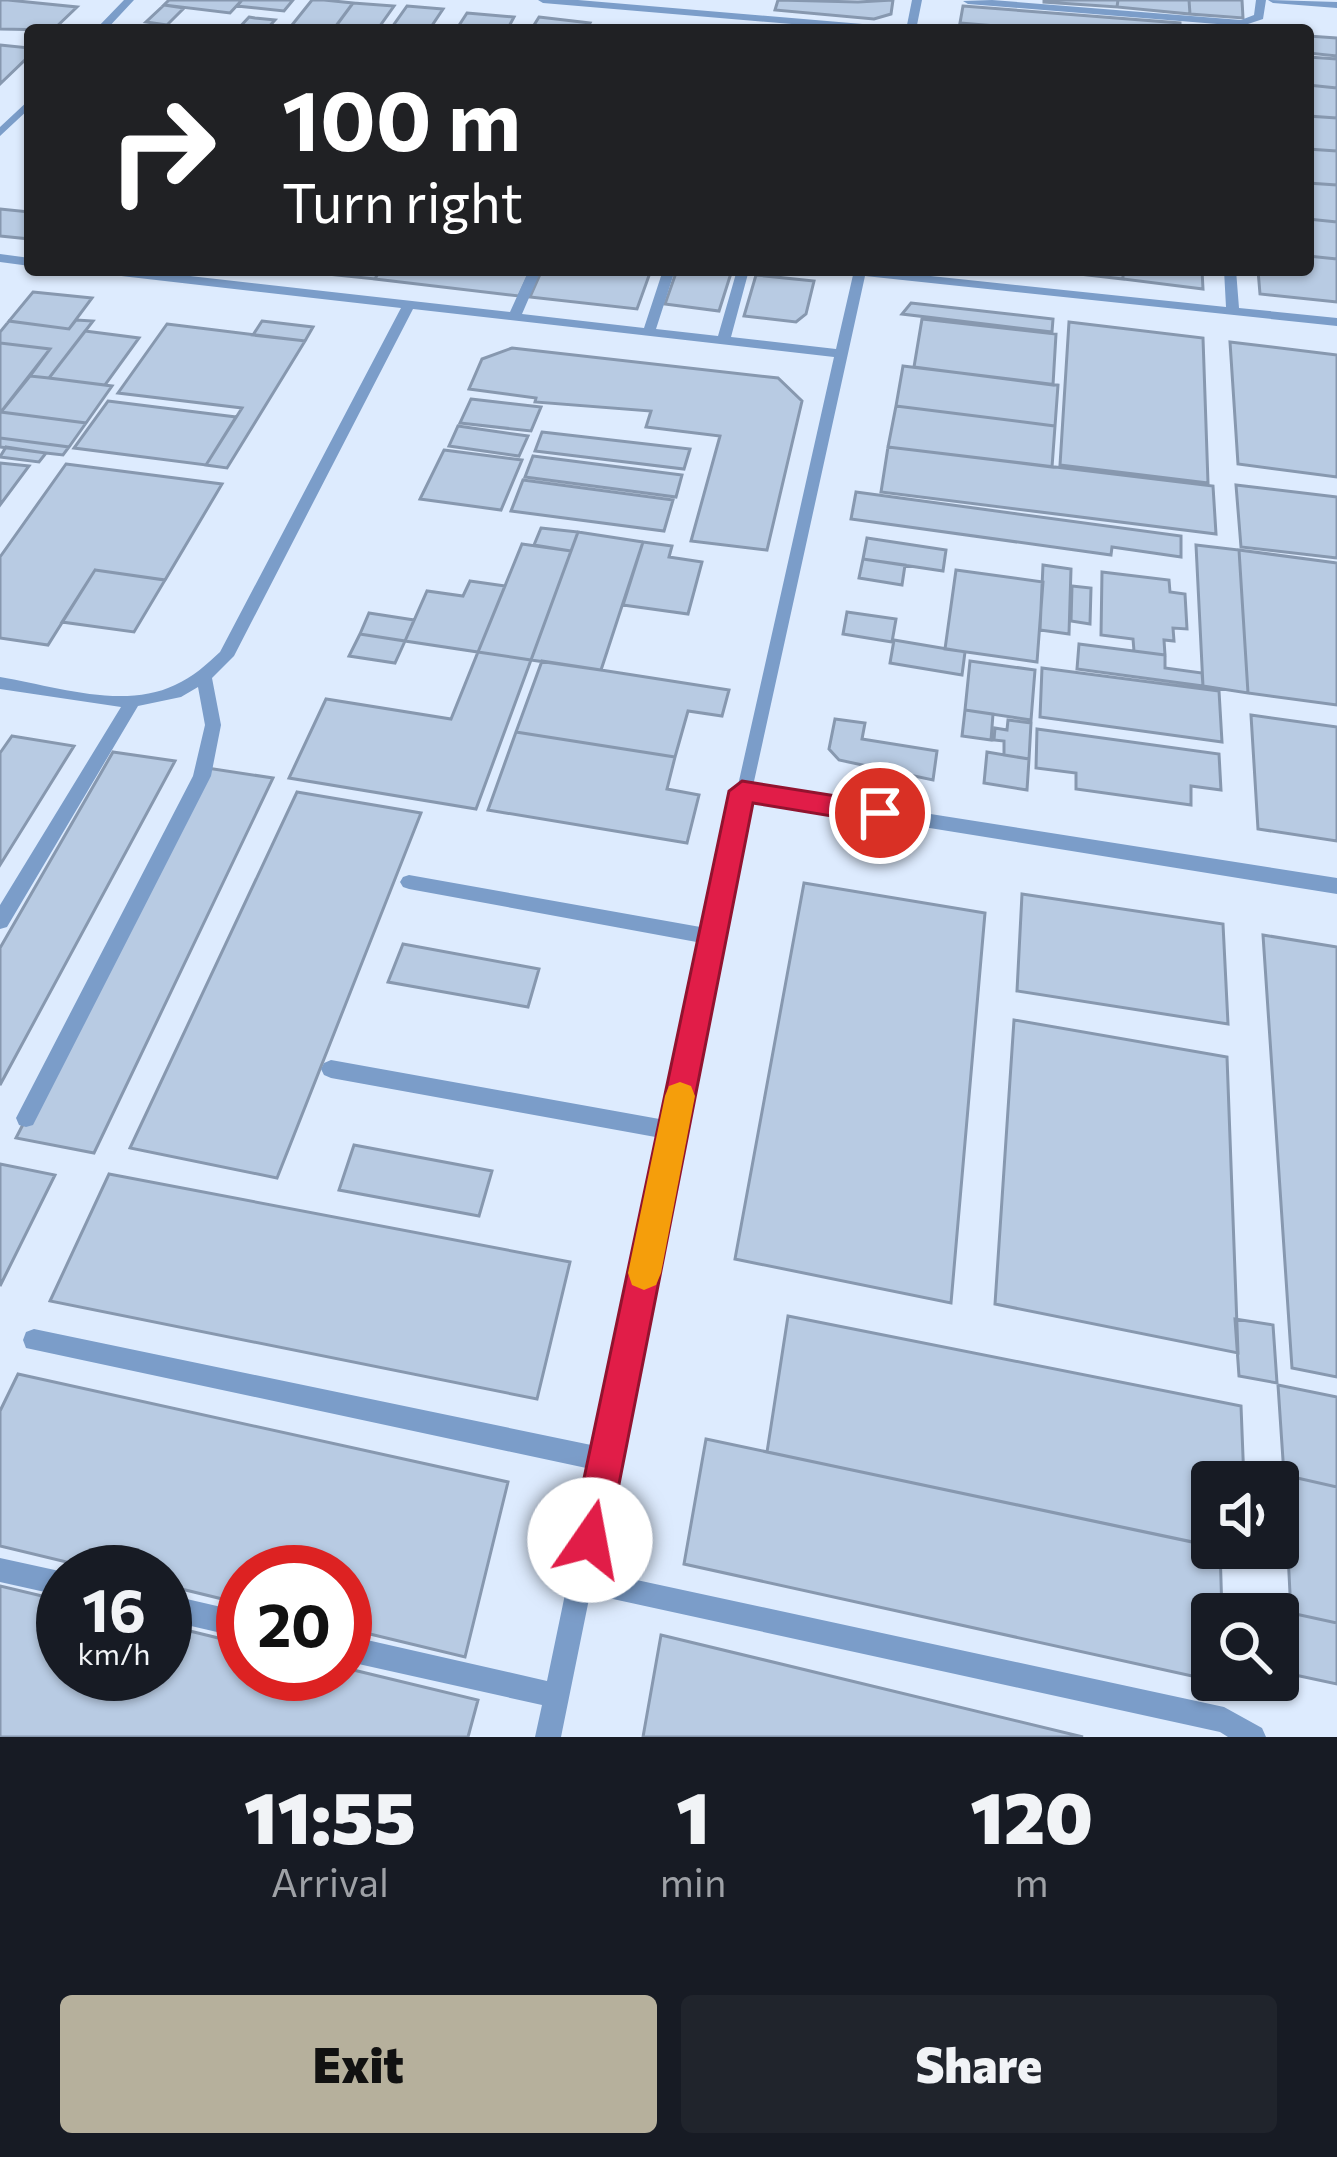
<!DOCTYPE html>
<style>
:root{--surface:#171b24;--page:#20242c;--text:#f1f3f6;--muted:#9ea1a6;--accent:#b6b09c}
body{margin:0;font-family:Commissioner,sans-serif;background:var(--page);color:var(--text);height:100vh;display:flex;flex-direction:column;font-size:45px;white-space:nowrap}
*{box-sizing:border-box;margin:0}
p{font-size:39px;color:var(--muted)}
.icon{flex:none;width:66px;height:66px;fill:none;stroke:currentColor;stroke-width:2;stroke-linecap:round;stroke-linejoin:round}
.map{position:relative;height:1737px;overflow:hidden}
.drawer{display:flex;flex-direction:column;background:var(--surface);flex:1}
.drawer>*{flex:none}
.top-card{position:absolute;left:24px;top:24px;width:1290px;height:252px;border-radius:12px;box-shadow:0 3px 9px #0004;background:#202124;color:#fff;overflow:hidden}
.tools{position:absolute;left:1191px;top:1461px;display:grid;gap:24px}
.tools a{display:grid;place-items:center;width:108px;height:108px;border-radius:12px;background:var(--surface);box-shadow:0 3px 9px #0004;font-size:60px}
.speed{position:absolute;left:36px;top:1545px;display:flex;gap:24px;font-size:60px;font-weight:700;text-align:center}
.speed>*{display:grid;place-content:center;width:156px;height:156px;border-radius:50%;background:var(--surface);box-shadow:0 3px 9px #0004;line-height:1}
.speed small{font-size:30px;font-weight:400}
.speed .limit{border:18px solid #d22;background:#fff;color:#111}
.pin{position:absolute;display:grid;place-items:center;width:102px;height:102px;color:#fff;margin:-51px;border:6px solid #fff;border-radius:50%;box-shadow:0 3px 12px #0007}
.me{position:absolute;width:132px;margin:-66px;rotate:12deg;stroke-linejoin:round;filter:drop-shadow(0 0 9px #0008)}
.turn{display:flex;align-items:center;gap:42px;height:252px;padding:0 60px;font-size:54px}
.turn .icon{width:156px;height:156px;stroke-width:2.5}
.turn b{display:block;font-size:84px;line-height:102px}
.eta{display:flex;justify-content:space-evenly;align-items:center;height:204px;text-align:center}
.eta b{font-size:72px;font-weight:800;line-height:84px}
.primary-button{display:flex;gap:24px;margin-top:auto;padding:24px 60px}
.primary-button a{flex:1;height:138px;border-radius:12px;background:var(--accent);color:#111;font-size:48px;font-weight:800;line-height:138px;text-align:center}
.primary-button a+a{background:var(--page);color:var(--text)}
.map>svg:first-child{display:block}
.built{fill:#ddebfe;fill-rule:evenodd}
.building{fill:#b8cbe3;stroke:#8798af;stroke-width:3}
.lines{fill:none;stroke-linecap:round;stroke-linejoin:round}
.service{fill:#7b9dc9;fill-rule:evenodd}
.route{fill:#e11d48;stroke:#92132f;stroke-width:3}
.slow{fill:#f59e0b}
</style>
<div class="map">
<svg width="1337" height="1737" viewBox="0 0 1337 1737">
<rect width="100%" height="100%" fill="#f2f6fb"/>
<path class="built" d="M 0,0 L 1337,0 L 1337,1737 L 0,1737 ZM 30,30 L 1308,30 L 1308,270 L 30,270 ZM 1212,1482 L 1278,1482 L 1278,1548 L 1212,1548 ZM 63,1572 L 165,1572 L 165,1674 L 63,1674 ZM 243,1572 L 345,1572 L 345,1674 L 243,1674 ZM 1212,1614 L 1278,1614 L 1278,1680 L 1212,1680 Z"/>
<path class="building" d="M 0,0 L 8,0 L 77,7 L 53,30 L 0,29 Z
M 169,0 L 242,0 L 230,13 L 164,5 Z
M 242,0 L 293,0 L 284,11 L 237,6 Z
M 312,0 L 324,0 L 353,3 L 333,30 L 288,30 Z
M 778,0 L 858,2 L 893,0 L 891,14 L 874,19 L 775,10 Z
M 1044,0 L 1118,0 L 1117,7 L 1044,2 Z
M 1118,0 L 1189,0 L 1190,14 L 1117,7 Z
M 1189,0 L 1242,0 L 1243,18 L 1190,14 Z
M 353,3 L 394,6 L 377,30 L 333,30 Z
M 164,5 L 184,8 L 167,25 L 146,22 Z
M 407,6 L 443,9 L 429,30 L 390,30 Z
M 963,6 L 1180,23 L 1180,30 L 1047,30 L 960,23 Z
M 467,13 L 514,17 L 507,30 L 456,30 Z
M 249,17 L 255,18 L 275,20 L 266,30 L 237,30 Z
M 539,17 L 590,23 L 586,30 L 531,30 Z
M 1308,36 L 1337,38 L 1337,56 L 1308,53 Z
M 0,45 L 30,48 L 30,55 L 0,84 Z
M 1308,57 L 1337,59 L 1337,88 L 1308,85 Z
M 1308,85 L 1337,88 L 1337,118 L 1308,116 Z
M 1308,116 L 1337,118 L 1337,151 L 1308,149 Z
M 1308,149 L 1337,151 L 1337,185 L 1308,183 Z
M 1308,183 L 1337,185 L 1337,222 L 1308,219 Z
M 0,209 L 30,212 L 30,239 L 0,236 Z
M 1308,219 L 1337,222 L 1337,259 L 1308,256 Z
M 1308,256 L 1337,259 L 1337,302 L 1260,294 L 1258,270 L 1308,270 Z
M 329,270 L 380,270 L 375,279 L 327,274 Z
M 380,270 L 531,270 L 519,296 L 375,279 Z
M 542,270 L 651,270 L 637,309 L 530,297 Z
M 677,270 L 732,270 L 719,311 L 665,304 Z
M 1061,270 L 1123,270 L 1123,279 L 1061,272 Z
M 1123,270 L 1202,270 L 1203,289 L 1123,279 Z
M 756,275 L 814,281 L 806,314 L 796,322 L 744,316 Z
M 33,292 L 92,298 L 69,329 L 9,321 Z
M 911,303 L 1053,319 L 1052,332 L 902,314 Z
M 922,319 L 1056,334 L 1053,385 L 914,367 Z
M 76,320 L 93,321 L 49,378 L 30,376 L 50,349 L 0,343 L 0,332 L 9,321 L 69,329 Z
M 262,321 L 313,327 L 305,341 L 253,335 Z
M 1069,322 L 1203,338 L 1208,483 L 1060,465 Z
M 167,324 L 305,341 L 227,468 L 206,465 L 242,408 L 118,393 Z
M 85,331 L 139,338 L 105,385 L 49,378 Z
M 1230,342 L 1337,355 L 1337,477 L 1238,464 Z
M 0,343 L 50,349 L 1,412 L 0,412 Z
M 512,348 L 778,378 L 802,401 L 767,550 L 691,541 L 720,436 L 646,427 L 651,411 L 535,402 L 536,398 L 469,389 L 482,359 Z
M 903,366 L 1058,385 L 1055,426 L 896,406 Z
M 30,376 L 49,378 L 112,386 L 86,423 L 1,412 Z
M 471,399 L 541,407 L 531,431 L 460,423 Z
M 108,401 L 236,417 L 206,465 L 74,448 Z
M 896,406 L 1055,426 L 1052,467 L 888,447 Z
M 0,412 L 1,412 L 86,423 L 69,447 L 0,438 Z
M 458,426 L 528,436 L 519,456 L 449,446 Z
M 542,432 L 690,449 L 684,469 L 535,451 Z
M 0,438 L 69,447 L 63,455 L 46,453 L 0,447 Z
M 6,447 L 46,453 L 39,462 L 0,457 Z
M 888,447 L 1213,486 L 1216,534 L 881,492 Z
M 444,450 L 522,460 L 501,510 L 420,499 Z
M 533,456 L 682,475 L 676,497 L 525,477 Z
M 0,463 L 29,466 L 0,505 Z
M 66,464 L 222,484 L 165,580 L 95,570 L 48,645 L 0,638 L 0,557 Z
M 523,480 L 673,500 L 664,531 L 511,511 Z
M 1236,485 L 1337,497 L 1337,558 L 1241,547 Z
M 856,492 L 1181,536 L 1181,557 L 1112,547 L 1111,555 L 851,519 Z
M 541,528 L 578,532 L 571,551 L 534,545 Z
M 578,532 L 643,542 L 601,670 L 531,660 Z
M 867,538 L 946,550 L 943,571 L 863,559 Z
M 643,542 L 672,546 L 669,557 L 702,562 L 688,614 L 623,605 Z
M 522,544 L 571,551 L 531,660 L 478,652 Z
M 1196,545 L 1239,550 L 1248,693 L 1203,686 Z
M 1239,550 L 1337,563 L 1337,705 L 1248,693 Z
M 863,559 L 905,565 L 902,585 L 859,578 Z
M 1043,565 L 1071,569 L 1069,634 L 1040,630 Z
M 95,570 L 165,580 L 134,632 L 62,622 Z
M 956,570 L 1043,582 L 1037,662 L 945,649 Z
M 1102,572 L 1169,580 L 1170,592 L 1185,594 L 1187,629 L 1173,628 L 1174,641 L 1164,640 L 1165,655 L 1134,651 L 1133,639 L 1101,635 Z
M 470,581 L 505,586 L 478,652 L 405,641 L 427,591 L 463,596 Z
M 1072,586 L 1091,588 L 1090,624 L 1071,621 Z
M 847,612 L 896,619 L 892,642 L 843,634 Z
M 369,613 L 414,620 L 405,641 L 360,634 Z
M 360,634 L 405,641 L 395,663 L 349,656 Z
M 894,640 L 965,652 L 962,675 L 890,663 Z
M 1079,644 L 1165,655 L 1165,668 L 1202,673 L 1203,686 L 1077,669 Z
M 478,652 L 531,660 L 476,809 L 289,778 L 326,699 L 451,719 Z
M 542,661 L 601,670 L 729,690 L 722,716 L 688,711 L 675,757 L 516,732 Z
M 970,661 L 1035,670 L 1031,720 L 965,710 Z
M 1042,668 L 1219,691 L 1222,742 L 1040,717 Z
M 965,710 L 993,714 L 991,740 L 962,736 Z
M 1251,715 L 1337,727 L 1337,841 L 1258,829 Z
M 835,719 L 865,723 L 862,739 L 937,751 L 933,780 L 839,760 L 829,749 Z
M 1008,720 L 1031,723 L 1029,759 L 1004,755 L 1004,741 L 994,740 L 995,728 L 1007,730 Z
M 1037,729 L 1219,754 L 1221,790 L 1191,786 L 1191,805 L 1076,789 L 1076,773 L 1036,768 Z
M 516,732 L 675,757 L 667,789 L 699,795 L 687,843 L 488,810 Z
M 12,736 L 74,746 L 0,865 L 0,753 Z
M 113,752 L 175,761 L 0,1085 L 0,948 Z
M 987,752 L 1029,759 L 1027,790 L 984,783 Z
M 207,768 L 273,778 L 94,1153 L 16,1138 Z
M 297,792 L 421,813 L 277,1178 L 130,1148 Z
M 804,883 L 985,913 L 951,1303 L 735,1259 Z
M 1022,894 L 1223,924 L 1228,1024 L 1017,991 Z
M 1263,935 L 1337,947 L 1337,1377 L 1292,1368 Z
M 403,944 L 539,969 L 528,1007 L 388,982 Z
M 1014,1020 L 1227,1057 L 1238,1353 L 995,1304 Z
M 354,1145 L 492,1171 L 479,1216 L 339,1190 Z
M 0,1164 L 55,1175 L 0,1286 Z
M 109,1174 L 570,1262 L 537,1399 L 50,1301 Z
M 788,1316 L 1241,1406 L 1244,1482 L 1212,1482 L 1212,1546 L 767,1452 Z
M 1235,1319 L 1273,1325 L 1277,1383 L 1239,1376 Z
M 18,1374 L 508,1482 L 465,1657 L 345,1628 L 345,1572 L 243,1572 L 243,1604 L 165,1585 L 165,1572 L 108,1572 L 0,1546 L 0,1411 Z
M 1278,1385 L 1337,1397 L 1337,1487 L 1284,1475 Z
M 706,1439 L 1220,1548 L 1222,1614 L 1212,1614 L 1212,1680 L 1224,1683 L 684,1564 Z
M 1284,1475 L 1337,1487 L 1337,1623 L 1291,1613 Z
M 0,1586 L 63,1601 L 63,1674 L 165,1674 L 165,1625 L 243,1644 L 243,1674 L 345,1674 L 345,1668 L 478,1700 L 468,1737 L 0,1737 Z
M 1291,1613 L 1337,1623 L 1337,1684 L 1295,1675 Z
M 661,1635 L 1083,1737 L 643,1737 Z"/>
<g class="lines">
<path class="service" d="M 124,0 L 134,0 L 106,30 L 95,30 Z
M 538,0 L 578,0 L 898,27 L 903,30 L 863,30 L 543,3 Z
M 912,0 L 922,0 L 916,30 L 906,30 Z
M 992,0 L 1241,20 L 1254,15 L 1256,0 L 1266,0 L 1263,19 L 1242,26 L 968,4 L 963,1 Z
M 1268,0 L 1337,2 L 1337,8 L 1273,3 Z
M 30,99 L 30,108 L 0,136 L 0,127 Z
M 0,254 L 30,258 L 30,266 L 0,262 Z
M 98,270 L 137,270 L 510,312 L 529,270 L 541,270 L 522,314 L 644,328 L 663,270 L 675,270 L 656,329 L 718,336 L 737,270 L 749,270 L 731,337 L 836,349 L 853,275 L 833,270 L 874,270 L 1226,307 L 1224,270 L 1236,270 L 1239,308 L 1337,318 L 1337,326 L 865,276 L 753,786 L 1337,878 L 1337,894 L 750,799 L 595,1571 L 1224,1707 L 1262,1728 L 1266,1737 L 1228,1737 L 1220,1732 L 590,1594 L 561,1737 L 535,1737 L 542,1705 L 345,1661 L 345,1635 L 547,1681 L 591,1469 L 26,1348 L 23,1340 L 26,1332 L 34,1329 L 596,1446 L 661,1138 L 331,1078 L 324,1075 L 321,1069 L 324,1063 L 331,1060 L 665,1120 L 702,943 L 409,889 L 403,887 L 400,882 L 403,877 L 409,875 L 706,928 L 834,357 L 413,309 L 234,656 L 212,678 L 221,725 L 211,776 L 33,1125 L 26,1127 L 19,1125 L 16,1118 L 193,776 L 205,725 L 198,687 L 181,697 L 138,706 L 7,927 L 0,929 L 0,905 L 121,707 L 0,689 L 0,677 C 54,686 123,710 175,685 C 193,677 206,665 220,652 L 401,308 L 104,274 Z
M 0,1558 L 64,1572 L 63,1596 L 0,1582 Z
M 165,1594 L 243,1612 L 243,1638 L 165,1620 Z"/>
</g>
<path class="route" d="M 742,781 L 880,803 L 893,813 L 880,824 L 753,803 L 608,1540 L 603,1553 L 590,1559 L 576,1553 L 571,1540 L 729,791 Z"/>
<path class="slow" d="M 680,1082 L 691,1086 L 695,1096 L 661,1273 L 656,1285 L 644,1290 L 632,1285 L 628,1273 L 665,1096 L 669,1086 Z"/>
</svg>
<div class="tools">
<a><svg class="icon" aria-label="sound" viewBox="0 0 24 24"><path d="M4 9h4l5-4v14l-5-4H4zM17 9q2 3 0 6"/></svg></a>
<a><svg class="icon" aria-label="search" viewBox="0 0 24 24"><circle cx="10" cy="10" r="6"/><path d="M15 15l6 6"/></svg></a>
</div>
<div class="speed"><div>16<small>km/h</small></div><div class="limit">20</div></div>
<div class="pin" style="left:880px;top:813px;background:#d93025"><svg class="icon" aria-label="arrive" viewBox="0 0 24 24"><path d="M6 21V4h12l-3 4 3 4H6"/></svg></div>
<svg class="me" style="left:590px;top:1540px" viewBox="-20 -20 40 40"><circle r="19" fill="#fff"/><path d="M0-13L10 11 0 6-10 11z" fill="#e11d48"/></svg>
<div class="top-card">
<div class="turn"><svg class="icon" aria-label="right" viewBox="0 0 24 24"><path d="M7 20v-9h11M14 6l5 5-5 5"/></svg><div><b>100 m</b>Turn right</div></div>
</div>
</div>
<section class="drawer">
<div class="eta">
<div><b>11:55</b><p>Arrival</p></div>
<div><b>1</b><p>min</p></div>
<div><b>120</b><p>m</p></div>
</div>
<div class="primary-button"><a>Exit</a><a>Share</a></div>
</section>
